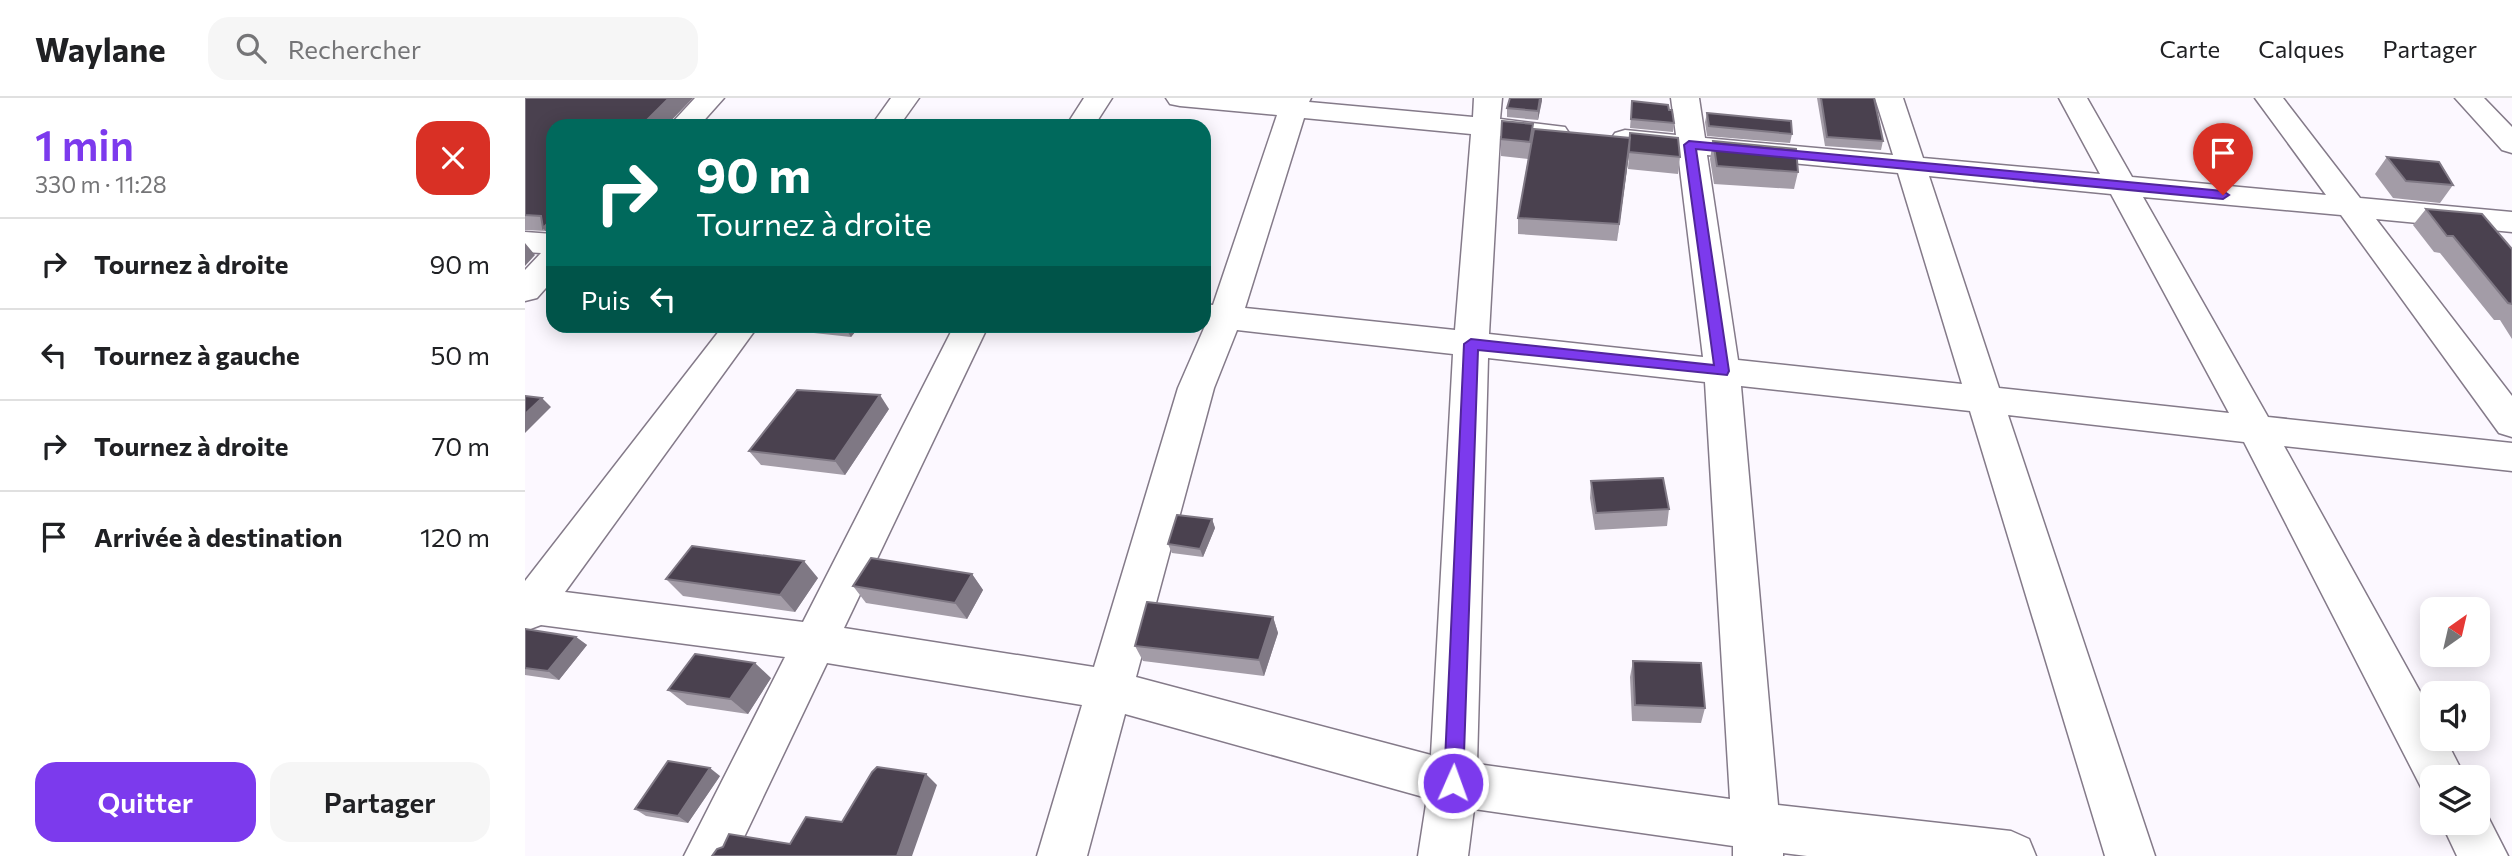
<!DOCTYPE html>
<html lang="fr">
<meta charset="utf-8">
<style>
:root{--surface:#fff;--page:#f6f6f6;--text:#202124;--muted:#757577;--line:#e0e0e0;--accent:#7c3aed}
body{margin:0;font-family:Commissioner,sans-serif;background:var(--page);color:var(--text);height:100vh;display:flex;flex-direction:column;font-size:26px;white-space:nowrap}
*{box-sizing:border-box;margin:0}
p{font-size:23px;color:var(--muted)}
.icon{flex:none;width:38px;height:38px;fill:none;stroke:currentColor;stroke-width:2;stroke-linecap:round;stroke-linejoin:round}
.map{position:relative;flex:1;overflow:hidden}
.details{display:flex;flex-direction:column;background:var(--surface);width:525px}
.details>*{flex:none}
.banner{position:absolute;left:21px;top:21px;width:665px;height:214px;border-radius:21px;box-shadow:0 4px 18px #0003;background:#00695c;color:#fff;overflow:hidden}
.needle{width:46px;rotate:34deg}
.fabs{position:absolute;left:1895px;top:499px;display:grid;gap:14px}
.fabs a{display:grid;place-items:center;width:70px;height:70px;border-radius:14px;background:var(--surface);box-shadow:0 4px 18px #0003;font-size:35px}
.pin{position:absolute;display:grid;place-items:center;width:60px;height:60px;color:#fff;margin:-72px -30px;border-radius:50% 50% 50% 0;rotate:-45deg;box-shadow:0 0 7px #0007}
.pin .icon{rotate:45deg}
.me{position:absolute;width:77px;margin:-38px;rotate:2deg;stroke-linejoin:round;filter:drop-shadow(0 0 5px #0008)}
.turn{display:flex;align-items:center;gap:24px;height:147px;padding:0 35px;font-size:32px}
.turn .icon{width:91px;height:91px;stroke-width:2.5}
.turn b{display:block;font-size:49px;line-height:60px}
.then{display:flex;align-items:center;height:66px;padding:0 35px;background:#0003;gap:14px;font-size:26px}
.round{display:grid;place-items:center;flex:none;width:74px;height:74px;border-radius:21px;background:var(--page)}
.overview{display:flex;align-items:center;justify-content:space-between;height:119px;padding:0 35px}
h1{font-size:42px;font-weight:600;line-height:52px;color:var(--accent)}
.cta{display:flex;gap:14px;margin-top:auto;padding:14px 35px}
.cta a{flex:1;height:80px;border-radius:21px;background:var(--accent);color:#fff;font-size:28px;font-weight:600;line-height:80px;text-align:center}
.cta a+a{background:var(--page);color:var(--text)}
ul{padding:0;list-style:none}
li{display:flex;align-items:center;gap:21px;height:91px;padding:0 35px;border-top:2px solid var(--line)}
li div{flex:1}
li b{display:block;font-size:26px}
li em{font-style:normal}
header{display:flex;align-items:center;gap:42px;box-sizing:border-box;height:98px;padding:0 35px;background:var(--surface);border-bottom:2px solid var(--line)}
header strong{font-size:33px}
nav{display:flex;gap:38px;margin-inline-start:auto;font-size:24px}
.search{width:490px;height:63px;background:var(--page);display:flex;align-items:center;gap:18px;box-sizing:border-box;padding:0 24px;border-radius:21px;color:var(--muted);font-size:26px}
main{display:flex;flex:1;min-height:0}
.map>svg:first-child{display:block}
.lines{fill:none;stroke-linecap:round;stroke-linejoin:round}
.minor-casing{stroke:#847a89;stroke-width:3}
.minor{fill:#fff;fill-rule:evenodd}
.wall{fill:#a39ca7}
.shaded-wall{fill:#7f7884}
.building{fill:#4a414f;stroke:#7f7884;stroke-width:2}
.route{fill:#7c3aed;stroke:#51269a;stroke-width:2}
</style>
<header>
<strong>Waylane</strong>
<div class="search"><svg class="icon" aria-label="search" viewBox="0 0 24 24"><circle cx="10" cy="10" r="6"/><path d="M15 15l6 6"/></svg>Rechercher</div>
<nav><a>Carte</a><a>Calques</a><a>Partager</a></nav>
</header>
<main>
<section class="details">
<div class="overview"><div><h1>1 min</h1><p>330 m · 11:28</p></div><a class="round" style="background:#d93025;color:#fff"><svg class="icon" aria-label="close" viewBox="0 0 24 24"><path d="M6 6l12 12M18 6L6 18"/></svg></a></div>
<ul>
<li><svg class="icon" aria-label="right" viewBox="0 0 24 24"><path d="M7 20v-9h11M14 6l5 5-5 5"/></svg><div><b>Tournez à droite</b></div><em>90 m</em></li>
<li><svg class="icon" aria-label="left" viewBox="0 0 24 24"><path d="M17 20v-9H6M10 6l-5 5 5 5"/></svg><div><b>Tournez à gauche</b></div><em>50 m</em></li>
<li><svg class="icon" aria-label="right" viewBox="0 0 24 24"><path d="M7 20v-9h11M14 6l5 5-5 5"/></svg><div><b>Tournez à droite</b></div><em>70 m</em></li>
<li><svg class="icon" aria-label="arrive" viewBox="0 0 24 24"><path d="M6 21V4h12l-3 4 3 4H6"/></svg><div><b>Arrivée à destination</b></div><em>120 m</em></li>
</ul>
<div class="cta"><a>Quitter</a><a>Partager</a></div>
</section>
<div class="map">
<svg width="1987" height="758" viewBox="0 0 1987 758">
<rect width="100%" height="100%" fill="#fcf8ff"/>
<g class="lines">
<defs>
<path id="minor" d="M 170,0 L 199,0 L 174,28 L 144,28 Z
M 366,0 L 394,0 L 374,28 L 346,28 Z
M 559,0 L 587,0 L 569,28 L 541,28 Z
M 641,0 L 786,0 L 784,4 L 948,19 L 949,0 L 977,0 L 975,21 L 1040,29 L 1044,35 L 1040,41 L 1030,43 L 975,38 L 964,236 L 1178,259 L 1153,55 L 1090,47 L 1086,41 L 1090,35 L 1100,32 L 1151,37 L 1146,0 L 1174,0 L 1180,40 L 1368,57 L 1350,0 L 1378,0 L 1398,60 L 1575,76 L 1534,0 L 1562,0 L 1607,79 L 1801,97 L 1730,0 L 1758,0 L 1835,100 L 1987,114 L 1987,134 L 1851,121 L 1987,298 L 1987,339 L 1974,335 L 1816,117 L 1618,99 L 1743,319 L 1987,345 L 1987,373 L 1759,348 L 1908,617 L 1908,640 L 1920,640 L 1940,679 L 1908,679 L 1908,698 L 1899,695 L 1719,344 L 1483,317 L 1630,758 L 1580,758 L 1445,313 L 1216,288 L 1253,707 L 1486,733 L 1504,741 L 1511,758 L 1282,758 L 1258,755 L 1258,758 L 1208,758 L 1208,748 L 949,711 L 943,758 L 893,758 L 902,700 L 600,616 L 562,758 L 512,758 L 557,607 L 302,565 L 210,758 L 159,758 L 260,559 L 16,527 L 0,533 L 0,483 L 198,228 L 233,228 L 40,494 L 278,524 L 429,228 L 463,228 L 319,530 L 569,569 L 653,290 L 680,228 L 676,228 L 679,228 L 679,206 L 688,207 L 752,17 L 655,8 L 645,6 ZM 779,20 L 946,36 L 930,232 L 720,210 ZM 1182,57 L 1373,75 L 1437,286 L 1213,262 ZM 1404,78 L 1586,96 L 1704,315 L 1474,290 ZM 712,232 L 928,256 L 906,657 L 611,579 L 689,290 ZM 963,260 L 1180,284 L 1205,701 L 952,666 Z
M 1930,0 L 1959,0 L 1987,29 L 1987,55 L 1977,52 Z
M 0,134 L 28,136 L 28,182 L 12,200 L 0,203 L 0,172 L 16,155 L 0,154 Z
M 1953,706 L 1957,707 L 1983,758 L 1932,758 L 1916,724 L 1953,724 Z"/>
</defs>
<use href="#minor" class="minor-casing"/>
<use href="#minor" class="minor"/>
</g>
<path class="wall" d="M 0,0 L 28,28 L 28,142 L 21,133 L 0,132 Z
M 985,0 L 1017,0 L 1013,22 L 982,19 L 982,10 Z
M 1292,0 L 1349,0 L 1358,43 L 1356,52 L 1300,48 Z
M 1107,3 L 1144,12 L 1149,25 L 1148,34 L 1105,30 Z
M 1182,15 L 1267,36 L 1265,45 L 1182,38 L 1180,24 Z
M 1008,26 L 1008,34 L 1155,59 L 1153,76 L 1103,71 L 1104,56 L 1092,143 L 993,136 L 993,120 L 1003,61 L 976,58 L 976,41 Z
M 1188,43 L 1273,74 L 1269,91 L 1189,86 L 1185,61 Z
M 1862,59 L 1928,87 L 1915,105 L 1868,100 L 1850,76 Z
M 1901,111 L 1987,151 L 1987,241 L 1975,222 L 1969,222 L 1915,155 L 1909,154 L 1888,127 Z
M 258,228 L 335,228 L 326,239 L 261,232 Z
M 364,311 L 320,377 L 236,367 L 224,353 Z
M 1066,383 L 1144,411 L 1142,428 L 1070,432 L 1065,400 Z
M 687,421 L 690,430 L 678,459 L 647,455 L 643,446 Z
M 447,476 L 458,492 L 442,521 L 341,505 L 328,488 Z
M 293,480 L 270,514 L 158,498 L 141,481 Z
M 748,519 L 753,535 L 739,578 L 618,563 L 610,548 Z
M 0,531 L 51,539 L 62,547 L 34,582 L 0,577 Z
M 1108,563 L 1180,610 L 1176,625 L 1107,623 L 1105,579 Z
M 246,580 L 223,616 L 162,607 L 143,592 Z
M 195,678 L 163,725 L 121,718 L 110,711 Z"/>
<path class="shaded-wall" d="M 144,0 L 168,0 L 141,28 L 116,28 Z
M 1015,0 L 1017,0 L 1017,3 L 1013,22 L 1013,13 Z
M 1105,40 L 1104,56 L 1092,143 L 1094,126 Z
M 28,120 L 28,142 L 18,130 Z
M 0,145 L 10,157 L 0,168 Z
M 319,228 L 335,228 L 326,239 Z
M 355,297 L 364,311 L 320,377 L 310,363 Z
M 17,300 L 26,309 L 0,335 L 0,316 Z
M 687,421 L 690,430 L 678,459 L 675,451 Z
M 279,463 L 293,480 L 270,514 L 255,497 Z
M 447,476 L 458,492 L 442,521 L 430,505 Z
M 748,519 L 753,535 L 739,578 L 734,562 Z
M 51,539 L 62,547 L 34,582 L 23,573 Z
M 230,565 L 246,580 L 223,616 L 205,601 Z
M 185,670 L 195,678 L 163,725 L 153,718 Z
M 401,676 L 412,687 L 387,758 L 372,758 Z"/>
<path class="building" d="M 0,0 L 144,0 L 116,28 L 28,28 L 28,120 L 18,130 L 16,118 L 0,117 Z
M 985,0 L 1015,0 L 1013,13 L 982,10 Z
M 1296,0 L 1349,0 L 1358,43 L 1302,39 Z
M 1107,3 L 1143,7 L 1144,12 L 1147,12 L 1149,25 L 1106,21 Z
M 1182,15 L 1266,23 L 1267,36 L 1184,28 Z
M 977,23 L 1008,26 L 1005,44 L 976,41 Z
M 1009,31 L 1105,40 L 1094,126 L 993,120 Z
M 1105,35 L 1153,40 L 1155,59 L 1104,54 Z
M 1188,43 L 1271,51 L 1273,74 L 1192,68 Z
M 1862,59 L 1914,64 L 1928,87 L 1881,83 Z
M 1901,111 L 1957,116 L 1987,151 L 1987,206 L 1983,205 L 1928,138 L 1922,138 Z
M 272,292 L 355,297 L 310,363 L 224,353 Z
M 0,298 L 17,300 L 0,316 Z
M 1138,380 L 1144,411 L 1071,415 L 1066,383 Z
M 652,417 L 687,421 L 675,451 L 643,446 Z
M 167,448 L 279,463 L 255,497 L 141,481 Z
M 346,460 L 447,476 L 430,505 L 328,488 Z
M 622,504 L 748,519 L 734,562 L 610,548 Z
M 0,531 L 51,539 L 23,573 L 0,570 Z
M 170,556 L 230,565 L 205,601 L 143,592 Z
M 1108,563 L 1176,565 L 1180,610 L 1110,607 Z
M 143,663 L 185,670 L 153,718 L 110,711 Z
M 352,669 L 401,676 L 372,758 L 187,758 L 192,751 L 198,749 L 204,736 L 265,746 L 281,719 L 317,724 L 347,674 Z"/>
<path class="route" d="M 1164,43 L 1698,93 L 1704,97 L 1698,101 L 1171,51 L 1204,273 L 1202,277 L 953,252 L 938,685 L 935,691 L 928,694 L 921,691 L 919,685 L 939,246 L 946,241 L 1189,267 L 1159,47 Z"/>
</svg>
<div class="fabs">
<a><svg class="needle" viewBox="-14 -14 28 28"><path d="M0-13l5 13h-10z" fill="#e53935"/><path d="M0 13l5-13h-10z" fill="#757577"/></svg></a>
<a><svg class="icon" aria-label="sound" viewBox="0 0 24 24"><path d="M4 9h4l5-4v14l-5-4H4zM17 9q2 3 0 6"/></svg></a>
<a><svg class="icon" aria-label="layers" viewBox="0 0 24 24"><path d="M12 4l9 5-9 5-9-5zM3 14l9 5 9-5"/></svg></a>
</div>
<div class="pin" style="left:1698px;top:97px;background:#d93025"><svg class="icon" aria-label="arrive" viewBox="0 0 24 24"><path d="M6 21V4h12l-3 4 3 4H6"/></svg></div>
<svg class="me" style="left:928px;top:685px" viewBox="-20 -20 40 40"><circle r="17" fill="#7c3aed" stroke="#fff" stroke-width="3"/><path d="M0-11L8 9 0 5-8 9z" fill="#fff"/></svg>
<div class="banner">
<div class="turn"><svg class="icon" aria-label="right" viewBox="0 0 24 24"><path d="M7 20v-9h11M14 6l5 5-5 5"/></svg><div><b>90 m</b>Tournez à droite</div></div>
<div class="then">Puis<svg class="icon" aria-label="left" viewBox="0 0 24 24"><path d="M17 20v-9H6M10 6l-5 5 5 5"/></svg></div>
</div>
</div>
</main>
